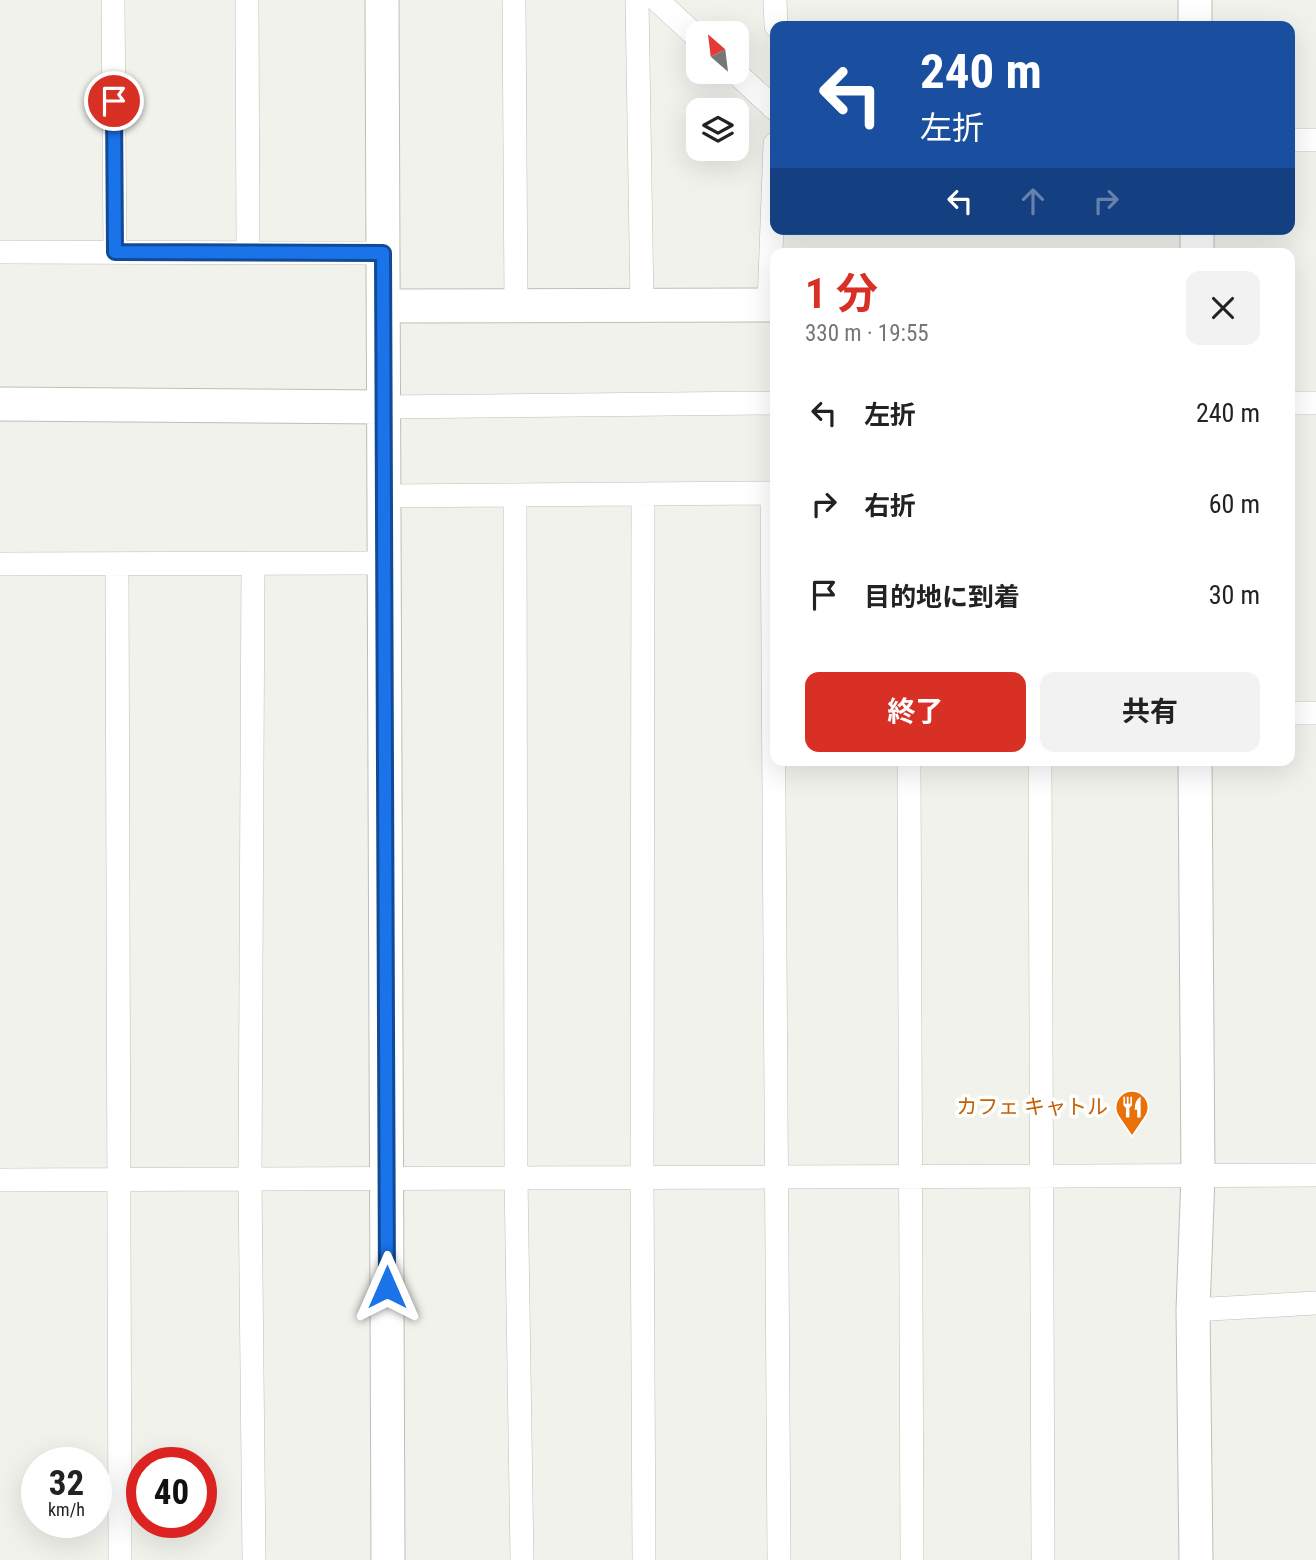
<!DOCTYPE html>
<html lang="ja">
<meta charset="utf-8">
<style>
:root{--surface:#fff;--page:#f2f2f2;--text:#222;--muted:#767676;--accent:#d93025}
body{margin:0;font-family:"Roboto Condensed","Noto Sans JP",sans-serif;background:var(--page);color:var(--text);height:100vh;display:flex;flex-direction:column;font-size:26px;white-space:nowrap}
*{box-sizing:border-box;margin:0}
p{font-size:23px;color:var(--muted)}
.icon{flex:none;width:38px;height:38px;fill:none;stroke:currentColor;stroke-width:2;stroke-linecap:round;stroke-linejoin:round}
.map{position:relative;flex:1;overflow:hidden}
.details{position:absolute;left:770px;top:248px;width:525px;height:518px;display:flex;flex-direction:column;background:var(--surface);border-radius:14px;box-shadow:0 7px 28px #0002}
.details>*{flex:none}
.guide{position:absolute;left:770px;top:21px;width:525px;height:214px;border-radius:14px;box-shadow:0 7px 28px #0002;background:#1a4fa0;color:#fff;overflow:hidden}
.needle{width:46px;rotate:332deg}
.fabs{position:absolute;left:686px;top:21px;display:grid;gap:14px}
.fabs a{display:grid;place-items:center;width:63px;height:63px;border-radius:14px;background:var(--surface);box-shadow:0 7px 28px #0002;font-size:35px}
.speed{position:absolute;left:21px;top:1447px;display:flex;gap:14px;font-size:35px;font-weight:700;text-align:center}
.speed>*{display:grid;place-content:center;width:91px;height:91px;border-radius:50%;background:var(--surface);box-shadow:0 7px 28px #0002;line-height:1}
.speed small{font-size:18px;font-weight:400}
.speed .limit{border:10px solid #d22;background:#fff;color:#111}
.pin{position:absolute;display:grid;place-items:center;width:60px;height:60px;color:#fff;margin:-30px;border:4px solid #fff;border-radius:50%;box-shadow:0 2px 7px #0007}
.me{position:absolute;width:77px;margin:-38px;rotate:0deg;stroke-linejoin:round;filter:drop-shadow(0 0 5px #0008)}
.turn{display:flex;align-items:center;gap:24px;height:147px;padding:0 35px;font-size:32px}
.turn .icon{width:91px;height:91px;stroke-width:2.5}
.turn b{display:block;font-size:49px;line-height:60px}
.lanes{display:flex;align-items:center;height:66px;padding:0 35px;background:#0003;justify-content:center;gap:35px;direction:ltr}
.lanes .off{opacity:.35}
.round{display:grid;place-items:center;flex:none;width:74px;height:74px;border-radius:14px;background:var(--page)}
.headline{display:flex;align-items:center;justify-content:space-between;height:119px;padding:0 35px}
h1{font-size:42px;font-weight:700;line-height:52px;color:var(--accent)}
.button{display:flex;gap:14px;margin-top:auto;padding:14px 35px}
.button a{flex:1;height:80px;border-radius:14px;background:var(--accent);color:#fff;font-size:28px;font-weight:700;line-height:80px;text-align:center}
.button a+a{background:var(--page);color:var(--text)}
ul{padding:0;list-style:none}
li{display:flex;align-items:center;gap:21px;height:91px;padding:0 35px}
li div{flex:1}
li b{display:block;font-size:26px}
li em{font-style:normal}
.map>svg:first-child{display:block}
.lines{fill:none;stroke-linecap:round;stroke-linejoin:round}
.street-casing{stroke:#bebeb9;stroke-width:24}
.secondary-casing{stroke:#bebeb9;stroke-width:35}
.street{stroke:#fff;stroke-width:23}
.secondary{stroke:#fff;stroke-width:33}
.route-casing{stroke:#114b97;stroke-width:18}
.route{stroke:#1a73e8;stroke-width:12}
.labels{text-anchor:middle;stroke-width:7;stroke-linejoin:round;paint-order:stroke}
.food-label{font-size:21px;fill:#c56008;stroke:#fffffd;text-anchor:end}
</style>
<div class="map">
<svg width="1316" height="1560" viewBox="0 0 1316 1560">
<rect width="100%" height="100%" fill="#f2f2ed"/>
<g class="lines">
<defs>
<path id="street" d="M 113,0 L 115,252
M 247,0 L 248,252
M 514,0 L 516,304
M 637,0 L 642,304
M 657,0 L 698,38
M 775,0 L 776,26
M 735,72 L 775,109
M 1290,140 L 1316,140
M 0,252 L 383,253
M 769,305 L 775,144
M 1290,403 L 1316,403
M 383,407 L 775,403
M 772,493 L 779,1560
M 643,494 L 642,1178 L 644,1560
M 515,495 L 516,1178 L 522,1560
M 385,496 L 775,493
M 253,563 L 250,1179 L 254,1560
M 0,564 L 384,563
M 117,564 L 120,1560
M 1290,713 L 1316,713
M 909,761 L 912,1560
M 1040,761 L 1043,1560
M 0,1180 L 1316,1175
M 1193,1310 L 1316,1303"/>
<path id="secondary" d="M 382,0 L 388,1560
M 1195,0 L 1195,26
M 1197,229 L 1197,254
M 384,306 L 775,305
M 0,404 L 383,407
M 1195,761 L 1198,1176 L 1193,1310 L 1196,1560"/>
</defs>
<use href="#street" class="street-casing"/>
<use href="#secondary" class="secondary-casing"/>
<use href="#street" class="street"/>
<use href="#secondary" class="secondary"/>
</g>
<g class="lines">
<defs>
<path id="route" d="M 114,101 L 115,252 L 383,253 L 387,1287"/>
</defs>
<use href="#route" class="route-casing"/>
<use href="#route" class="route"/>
</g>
<defs>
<symbol id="restaurant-pin" viewBox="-11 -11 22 30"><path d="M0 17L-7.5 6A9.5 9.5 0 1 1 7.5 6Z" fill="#e8710a" stroke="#fffffd"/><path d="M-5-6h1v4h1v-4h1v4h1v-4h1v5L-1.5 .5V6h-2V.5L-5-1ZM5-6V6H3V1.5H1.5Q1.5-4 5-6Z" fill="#fff"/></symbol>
</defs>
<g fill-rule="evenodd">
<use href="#restaurant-pin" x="1113" y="1088" width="38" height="52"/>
</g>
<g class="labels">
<g class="food-label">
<text x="1108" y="1114">カフェ キャトル</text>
</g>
</g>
</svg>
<div class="fabs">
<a><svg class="needle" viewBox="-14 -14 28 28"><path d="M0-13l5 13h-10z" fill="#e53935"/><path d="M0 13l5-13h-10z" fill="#767676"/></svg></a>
<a><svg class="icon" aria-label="layers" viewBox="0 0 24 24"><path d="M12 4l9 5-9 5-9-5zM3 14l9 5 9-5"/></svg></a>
</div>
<div class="speed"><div>32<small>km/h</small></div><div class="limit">40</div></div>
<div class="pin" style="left:114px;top:101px;background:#d93025"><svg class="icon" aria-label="arrive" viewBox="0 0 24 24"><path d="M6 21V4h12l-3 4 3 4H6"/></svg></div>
<svg class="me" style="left:387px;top:1287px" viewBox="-20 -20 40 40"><path d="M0-17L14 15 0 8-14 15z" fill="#1a73e8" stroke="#fff" stroke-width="4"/></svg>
<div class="guide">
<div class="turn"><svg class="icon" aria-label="left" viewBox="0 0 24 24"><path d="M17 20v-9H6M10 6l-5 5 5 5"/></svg><div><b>240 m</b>左折</div></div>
<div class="lanes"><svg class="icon" aria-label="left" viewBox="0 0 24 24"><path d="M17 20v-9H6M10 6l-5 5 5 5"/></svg><svg class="icon off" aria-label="ahead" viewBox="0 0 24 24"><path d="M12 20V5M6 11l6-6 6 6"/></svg><svg class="icon off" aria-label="right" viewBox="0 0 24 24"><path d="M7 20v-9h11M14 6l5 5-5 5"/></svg></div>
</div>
<section class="details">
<div class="headline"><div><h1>1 分</h1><p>330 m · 19:55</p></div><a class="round"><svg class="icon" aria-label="close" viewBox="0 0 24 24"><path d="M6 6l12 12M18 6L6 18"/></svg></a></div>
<ul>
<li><svg class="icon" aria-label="left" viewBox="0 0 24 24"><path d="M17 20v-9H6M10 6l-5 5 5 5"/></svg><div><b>左折</b></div><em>240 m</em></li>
<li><svg class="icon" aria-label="right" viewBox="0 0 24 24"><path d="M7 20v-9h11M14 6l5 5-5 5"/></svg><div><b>右折</b></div><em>60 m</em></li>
<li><svg class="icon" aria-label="arrive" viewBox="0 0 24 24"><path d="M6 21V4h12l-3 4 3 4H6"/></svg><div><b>目的地に到着</b></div><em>30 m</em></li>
</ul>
<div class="button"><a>終了</a><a>共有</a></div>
</section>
</div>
